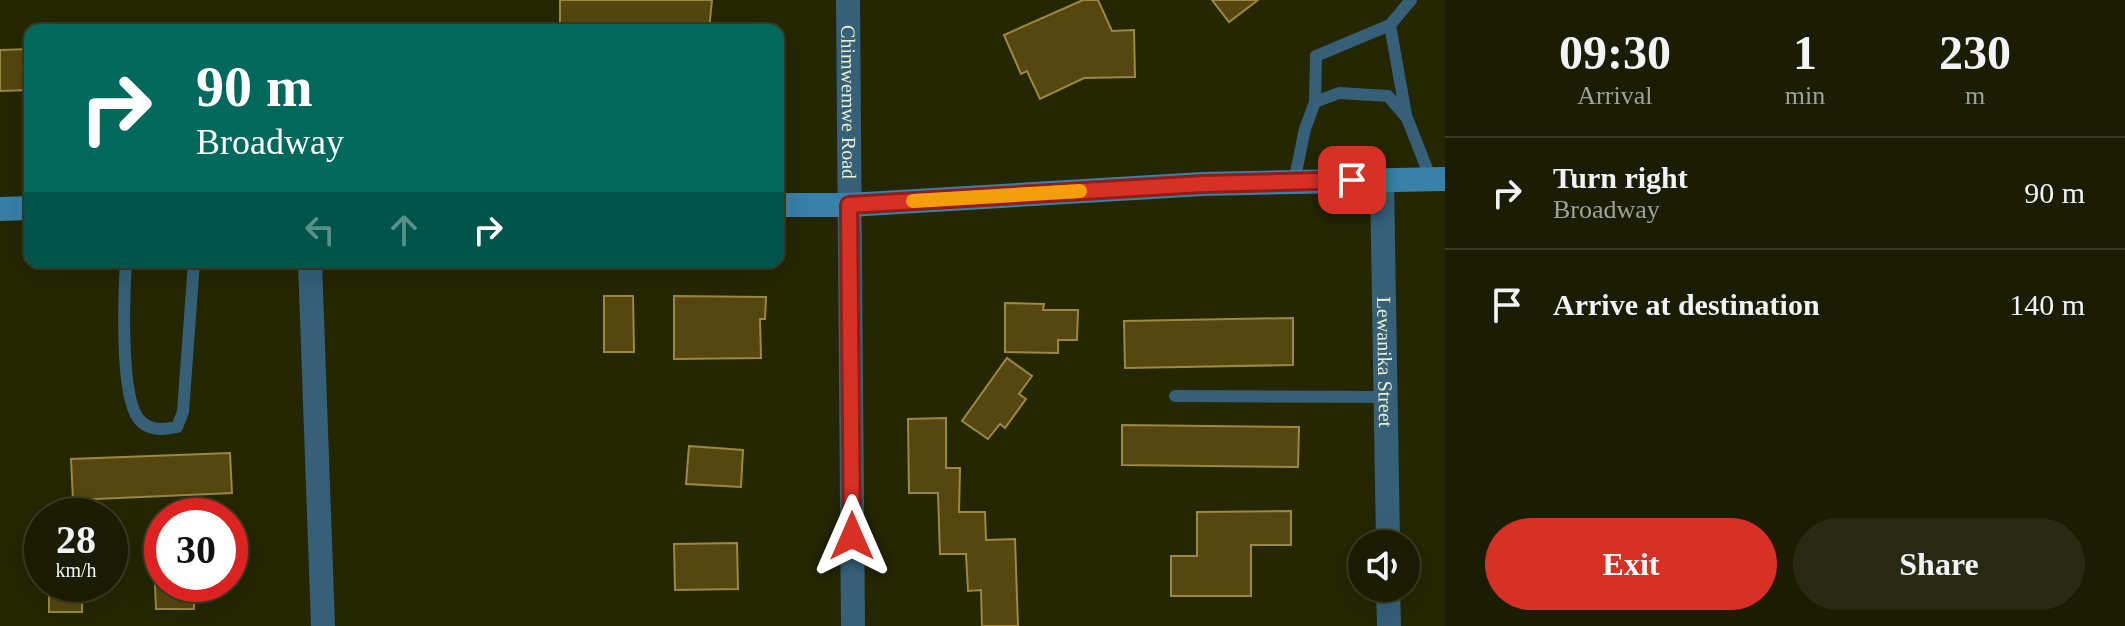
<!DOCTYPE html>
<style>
:root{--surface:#1b1d02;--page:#282a11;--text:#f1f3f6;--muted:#a0a299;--line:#393b24;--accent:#d93025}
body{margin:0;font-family:"Times New Roman",serif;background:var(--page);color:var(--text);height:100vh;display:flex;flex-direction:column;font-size:30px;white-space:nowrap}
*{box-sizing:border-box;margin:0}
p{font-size:26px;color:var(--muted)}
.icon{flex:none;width:44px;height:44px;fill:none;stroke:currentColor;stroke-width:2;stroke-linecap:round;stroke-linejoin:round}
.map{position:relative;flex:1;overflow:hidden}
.details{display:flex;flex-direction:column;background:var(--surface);width:680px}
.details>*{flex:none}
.hud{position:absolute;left:24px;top:24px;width:760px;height:244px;border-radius:16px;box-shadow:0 8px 32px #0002,0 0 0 2px var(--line);background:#00695c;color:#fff;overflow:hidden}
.fabs{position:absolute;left:1348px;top:530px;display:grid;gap:16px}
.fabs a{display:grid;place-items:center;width:72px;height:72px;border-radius:50%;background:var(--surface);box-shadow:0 8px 32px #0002,0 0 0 2px var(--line);font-size:40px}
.speed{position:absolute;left:24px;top:498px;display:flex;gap:16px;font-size:40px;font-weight:700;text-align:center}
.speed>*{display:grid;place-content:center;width:104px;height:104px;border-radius:50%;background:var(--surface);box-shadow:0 8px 32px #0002,0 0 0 2px var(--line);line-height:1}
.speed small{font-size:20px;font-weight:400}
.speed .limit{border:12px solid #d22;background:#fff;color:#111}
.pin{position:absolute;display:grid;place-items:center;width:68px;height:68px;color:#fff;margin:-34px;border-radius:16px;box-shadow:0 4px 12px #0006}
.me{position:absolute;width:88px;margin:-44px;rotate:0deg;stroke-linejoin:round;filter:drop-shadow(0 0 6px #0008)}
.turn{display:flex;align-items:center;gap:28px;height:168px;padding:0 40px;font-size:36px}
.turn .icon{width:104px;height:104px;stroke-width:2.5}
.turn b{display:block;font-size:56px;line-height:68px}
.lanes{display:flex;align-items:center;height:76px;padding:0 40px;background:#0003;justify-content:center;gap:40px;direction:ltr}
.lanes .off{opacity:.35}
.eta{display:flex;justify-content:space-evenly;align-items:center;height:136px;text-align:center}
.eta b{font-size:48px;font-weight:700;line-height:56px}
.button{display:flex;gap:16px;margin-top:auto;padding:16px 40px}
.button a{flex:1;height:92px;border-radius:48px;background:var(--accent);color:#fff;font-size:32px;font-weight:700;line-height:92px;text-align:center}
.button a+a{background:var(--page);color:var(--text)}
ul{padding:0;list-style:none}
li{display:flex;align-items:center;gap:24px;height:112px;padding:0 40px;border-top:2px solid var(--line)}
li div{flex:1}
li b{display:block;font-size:30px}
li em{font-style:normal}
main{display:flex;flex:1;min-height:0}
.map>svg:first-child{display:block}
.building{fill:#55470f;stroke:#9b8842;stroke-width:2}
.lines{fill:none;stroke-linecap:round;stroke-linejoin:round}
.lane{stroke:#356078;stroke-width:12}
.street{stroke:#356078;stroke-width:24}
.secondary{stroke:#3881a8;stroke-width:24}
.route-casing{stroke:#8d1f18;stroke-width:20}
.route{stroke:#d93025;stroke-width:14}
.slow{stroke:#f59e0b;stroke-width:14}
.labels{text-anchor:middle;stroke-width:8;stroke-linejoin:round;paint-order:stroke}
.street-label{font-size:20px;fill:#ecf1ce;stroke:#242702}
</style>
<main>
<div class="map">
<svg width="1445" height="626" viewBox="0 0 1445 626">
<rect width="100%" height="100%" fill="#242702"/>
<path class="building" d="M 560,0 L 712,0 L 709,30 L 594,30 L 594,27 L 560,26 Z
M 1083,0 L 1098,0 L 1112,31 L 1134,30 L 1135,77 L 1084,78 L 1040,99 L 1027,71 L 1021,74 L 1004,35 Z
M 1212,0 L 1258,0 L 1229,22 Z
M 30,49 L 30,90 L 0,91 L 0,50 Z
M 604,296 L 633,296 L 634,352 L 604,352 Z
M 674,296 L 766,297 L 765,319 L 760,319 L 761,358 L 674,359 Z
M 1005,303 L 1044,304 L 1043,310 L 1078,310 L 1077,340 L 1058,340 L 1058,353 L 1005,352 Z
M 1293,318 L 1293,365 L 1125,368 L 1124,321 Z
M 1007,358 L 1032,376 L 1019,394 L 1026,399 L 1005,428 L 1000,424 L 988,439 L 962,421 Z
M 946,418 L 946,468 L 960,468 L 959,512 L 985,512 L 986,540 L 1015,539 L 1018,626 L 982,626 L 981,590 L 968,591 L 966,554 L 940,554 L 938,493 L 909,493 L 908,419 Z
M 1122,425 L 1299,427 L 1298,467 L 1122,465 Z
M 689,446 L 743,450 L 741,487 L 686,484 Z
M 230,453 L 232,493 L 73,500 L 71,459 Z
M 1291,511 L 1291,545 L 1251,545 L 1251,596 L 1171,596 L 1171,556 L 1197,556 L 1197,512 Z
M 737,543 L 738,589 L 675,590 L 674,544 Z
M 49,584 L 82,584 L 82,612 L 49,612 Z
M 155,584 L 194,584 L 194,609 L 156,609 Z"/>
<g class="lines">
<path class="lane" d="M 1390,25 L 1406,115
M 1315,102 L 1316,56 L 1390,25 L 1411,0
M 1294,182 L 1305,129 L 1315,102 L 1339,93 L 1388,96 L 1407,118 L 1431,179
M 126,262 C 124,295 120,393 138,418 C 147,431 164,430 177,427 L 183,412 L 194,262
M 1175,396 L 1387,397"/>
<g class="street">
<path id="s1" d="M 848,0 L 853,626"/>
<path id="s2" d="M 1382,180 L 1388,544"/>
<path d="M 310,262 L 323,626"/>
<path d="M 1388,588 L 1389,626"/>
</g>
<path class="secondary" d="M 778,205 L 849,205 L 1203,184 L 1445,179
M 0,209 L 30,208"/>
</g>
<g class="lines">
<defs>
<path id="route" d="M 852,536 L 849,205 L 1203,184 L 1352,180"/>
</defs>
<use href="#route" class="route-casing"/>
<use href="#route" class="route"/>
<path class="slow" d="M 913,201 L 1080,191"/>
</g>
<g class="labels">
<g class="street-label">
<text dy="7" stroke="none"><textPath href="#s1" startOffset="102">Chimwemwe Road</textPath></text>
<text dy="7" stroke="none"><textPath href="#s2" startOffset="182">Lewanika Street</textPath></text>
</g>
</g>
</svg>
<div class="fabs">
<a><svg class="icon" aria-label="sound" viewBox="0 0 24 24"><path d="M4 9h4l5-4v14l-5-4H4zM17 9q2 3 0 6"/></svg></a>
</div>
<div class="speed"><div>28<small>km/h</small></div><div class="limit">30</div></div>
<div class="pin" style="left:1352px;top:180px;background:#d93025"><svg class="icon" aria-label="arrive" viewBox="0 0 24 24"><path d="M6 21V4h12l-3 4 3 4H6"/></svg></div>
<svg class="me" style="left:852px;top:536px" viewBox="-20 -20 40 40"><path d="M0-17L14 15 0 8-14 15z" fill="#d93025" stroke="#fff" stroke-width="4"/></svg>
<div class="hud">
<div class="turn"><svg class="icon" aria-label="right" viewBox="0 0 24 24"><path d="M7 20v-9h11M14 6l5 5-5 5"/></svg><div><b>90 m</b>Broadway</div></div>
<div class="lanes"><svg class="icon off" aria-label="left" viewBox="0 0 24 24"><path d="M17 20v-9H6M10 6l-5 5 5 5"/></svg><svg class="icon off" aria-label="ahead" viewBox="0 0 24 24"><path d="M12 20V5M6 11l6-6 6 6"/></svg><svg class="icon" aria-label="right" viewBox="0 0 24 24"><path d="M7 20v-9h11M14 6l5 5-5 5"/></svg></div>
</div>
</div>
<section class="details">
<div class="eta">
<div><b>09:30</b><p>Arrival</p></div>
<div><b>1</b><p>min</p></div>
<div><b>230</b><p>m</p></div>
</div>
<ul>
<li><svg class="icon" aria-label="right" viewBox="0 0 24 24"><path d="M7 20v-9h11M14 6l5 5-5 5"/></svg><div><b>Turn right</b><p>Broadway</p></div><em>90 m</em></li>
<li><svg class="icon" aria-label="arrive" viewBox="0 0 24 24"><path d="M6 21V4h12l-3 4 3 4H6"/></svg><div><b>Arrive at destination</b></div><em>140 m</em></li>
</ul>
<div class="button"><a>Exit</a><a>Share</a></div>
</section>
</main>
